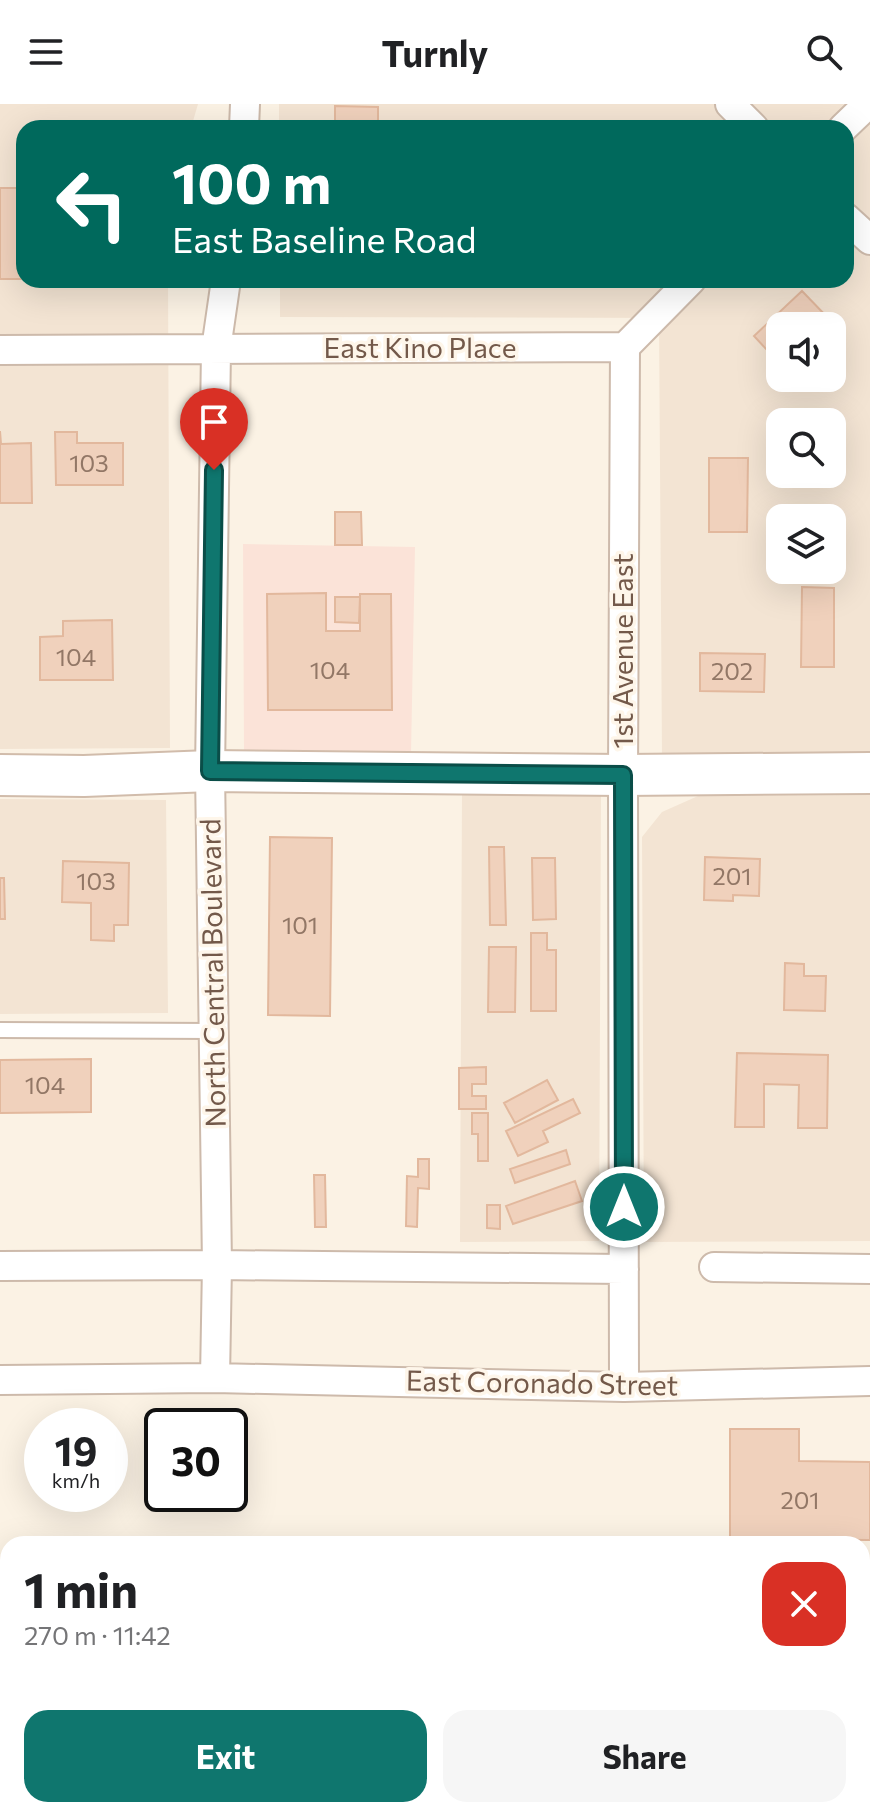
<!DOCTYPE html>
<meta charset="utf-8">
<style>
:root{--surface:#fff;--page:#f6f6f6;--text:#202124;--muted:#757577;--accent:#0f766e}
body{margin:0;font-family:Commissioner,sans-serif;background:var(--page);color:var(--text);height:100vh;display:flex;flex-direction:column;font-size:30px;white-space:nowrap}
*{box-sizing:border-box;margin:0}
p{font-size:26px;color:var(--muted)}
.icon{flex:none;width:44px;height:44px;fill:none;stroke:currentColor;stroke-width:2;stroke-linecap:round;stroke-linejoin:round}
.map{position:relative;flex:1;overflow:hidden}
.panel{position:absolute;left:0px;top:1432px;width:870px;height:282px;display:flex;flex-direction:column;background:var(--surface);border-radius:24px 24px 0 0;box-shadow:0 8px 32px #0002}
.panel>*{flex:none}
.banner{position:absolute;left:16px;top:16px;width:838px;height:168px;border-radius:24px;box-shadow:0 8px 32px #0002;background:#00695c;color:#fff;overflow:hidden}
.tools{position:absolute;left:766px;top:208px;display:grid;gap:16px}
.tools a{display:grid;place-items:center;width:80px;height:80px;border-radius:16px;background:var(--surface);box-shadow:0 8px 32px #0002;font-size:40px}
.speed{position:absolute;left:24px;top:1304px;display:flex;gap:16px;font-size:40px;font-weight:700;text-align:center}
.speed>*{display:grid;place-content:center;width:104px;height:104px;border-radius:50%;background:var(--surface);box-shadow:0 8px 32px #0002;line-height:1}
.speed small{font-size:20px;font-weight:400}
.speed .limit{border:4px solid #111;border-radius:12px;background:#fff;color:#111}
.pin{position:absolute;display:grid;place-items:center;width:68px;height:68px;color:#fff;margin:-82px -34px;border-radius:50% 50% 50% 0;rotate:-45deg;box-shadow:0 0 8px #0007}
.pin .icon{rotate:45deg}
.me{position:absolute;width:88px;margin:-44px;rotate:0deg;stroke-linejoin:round;filter:drop-shadow(0 0 6px #0008)}
.turn{display:flex;align-items:center;gap:28px;height:168px;padding:0 24px;font-size:36px}
.turn .icon{width:104px;height:104px;stroke-width:2.5}
.turn b{display:block;font-size:56px;line-height:68px}
.round{display:grid;place-items:center;flex:none;width:84px;height:84px;border-radius:24px;background:var(--page)}
.headline{display:flex;align-items:center;justify-content:space-between;height:136px;padding:0 24px}
h1{font-size:48px;font-weight:700;line-height:60px}
.cta{display:flex;gap:16px;margin-top:auto;padding:16px 24px}
.cta a{flex:1;height:92px;border-radius:24px;background:var(--accent);color:#fff;font-size:32px;font-weight:700;line-height:92px;text-align:center}
.cta a+a{background:var(--page);color:var(--text)}
header{display:flex;justify-content:space-between;align-items:center;height:104px;padding:0 24px;background:var(--surface);font-size:36px;font-weight:700}
.map>svg:first-child{display:block}
.residential{fill:#f3e4d3;fill-rule:evenodd}
.commercial{fill:#fbe3d8}
.industrial{fill:#ebe4de}
.building{fill:#f0d1bc;stroke:#e2b89d;stroke-width:2}
.lines{fill:none;stroke-linecap:round;stroke-linejoin:round}
.lane-casing{stroke:#cdbaab;stroke-width:18}
.street-casing{stroke:#cdbaab;stroke-width:32}
.secondary-casing{stroke:#d1bcab;stroke-width:44}
.lane{stroke:#fff;stroke-width:14}
.street{stroke:#fff;stroke-width:28}
.secondary{stroke:#fff;stroke-width:40}
.rail{stroke:#b5a3c4;stroke-width:6;stroke-dasharray:12 8;stroke-linecap:butt}
.route-casing{stroke:#0a4d48;stroke-width:20}
.route{stroke:#0f766e;stroke-width:14}
.labels{text-anchor:middle;stroke-width:7;stroke-linejoin:round;paint-order:stroke}
.number-label{font-size:24px;fill:#927766}
.street-label{font-size:28px;fill:#73594a;stroke:#fef6ea}
</style>
<header><svg class="icon" aria-label="menu" viewBox="0 0 24 24"><path d="M4 6h16M4 12h16M4 18h16"/></svg>Turnly<svg class="icon" aria-label="search" viewBox="0 0 24 24"><circle cx="10" cy="10" r="6"/><path d="M15 15l6 6"/></svg></header>
<div class="map">
<svg width="870" height="1713" viewBox="0 0 870 1713">
<rect width="100%" height="100%" fill="#fbf2e4"/>
<path class="residential" d="M 0,0 L 198,0 L 191,24 L 24,24 L 24,176 L 168,176 L 170,644 L 0,645 Z
M 279,0 L 870,0 L 870,652 L 662,653 L 659,214 L 280,213 L 280,176 L 846,176 L 846,24 L 279,24 ZM 780,222 L 832,222 L 832,274 L 780,274 ZM 780,318 L 832,318 L 832,370 L 780,370 ZM 780,414 L 832,414 L 832,466 L 780,466 Z
M 601,686 L 599,1137 L 460,1138 L 462,687 Z
M 870,691 L 870,1137 L 644,1138 L 642,733 L 662,708 L 698,692 Z
M 0,695 L 166,696 L 168,909 L 0,910 Z"/>
<path class="commercial" d="M 243,440 L 415,443 L 411,649 L 244,646 Z"/>
<path class="industrial" d="M 0,1532 L 8,1532 L 8,1706 L 862,1706 L 862,1534 L 870,1534 L 870,1713 L 0,1713 Z"/>
<path class="building" d="M 335,2 L 378,3 L 378,24 L 335,24 Z
M 627,19 L 666,21 L 665,24 L 627,24 Z
M 0,84 L 24,84 L 24,175 L 0,175 Z
M 802,187 L 829,215 L 821,222 L 780,222 L 780,260 L 754,232 Z
M 0,327 L 1,340 L 31,339 L 32,399 L 0,399 Z
M 55,328 L 77,328 L 77,339 L 123,339 L 123,381 L 56,381 Z
M 709,354 L 748,354 L 747,428 L 709,428 Z
M 335,408 L 361,408 L 362,441 L 335,441 Z
M 802,483 L 834,484 L 834,563 L 801,563 Z
M 326,489 L 326,527 L 360,527 L 360,490 L 391,490 L 392,606 L 268,606 L 267,490 Z
M 335,493 L 360,493 L 359,519 L 335,518 Z
M 112,516 L 113,576 L 40,576 L 40,533 L 63,532 L 63,517 Z
M 700,549 L 765,550 L 764,588 L 700,587 Z
M 270,733 L 332,734 L 330,912 L 268,911 Z
M 489,743 L 504,743 L 506,821 L 490,821 Z
M 705,753 L 760,755 L 759,792 L 733,791 L 733,797 L 704,796 Z
M 532,754 L 555,754 L 556,815 L 533,816 Z
M 63,757 L 129,759 L 128,821 L 114,821 L 114,837 L 91,836 L 91,799 L 62,798 Z
M 0,774 L 4,774 L 5,815 L 0,815 Z
M 531,829 L 547,829 L 547,846 L 556,846 L 556,907 L 531,907 Z
M 489,843 L 516,843 L 515,908 L 488,908 Z
M 785,859 L 804,860 L 804,872 L 826,872 L 825,907 L 784,906 Z
M 737,949 L 828,951 L 827,1024 L 798,1024 L 799,981 L 764,980 L 764,1023 L 735,1023 Z
M 91,955 L 91,1008 L 0,1009 L 0,956 Z
M 486,963 L 486,980 L 472,980 L 472,992 L 486,992 L 486,1005 L 459,1005 L 459,964 Z
M 547,976 L 558,996 L 515,1019 L 504,999 Z
M 573,995 L 580,1009 L 543,1027 L 548,1038 L 518,1052 L 506,1027 Z
M 472,1009 L 488,1009 L 488,1057 L 478,1057 L 478,1030 L 472,1030 Z
M 566,1046 L 570,1060 L 515,1079 L 510,1065 Z
M 418,1055 L 429,1055 L 429,1085 L 418,1084 L 417,1123 L 406,1122 L 407,1072 L 418,1073 Z
M 314,1071 L 325,1071 L 326,1123 L 315,1123 Z
M 575,1077 L 582,1097 L 513,1120 L 506,1102 Z
M 487,1101 L 500,1101 L 500,1125 L 487,1124 Z
M 730,1325 L 799,1325 L 799,1357 L 870,1358 L 870,1436 L 730,1435 Z
M 264,1706 L 311,1706 L 311,1713 L 264,1713 Z
M 351,1706 L 398,1706 L 398,1713 L 351,1713 Z
M 468,1706 L 563,1706 L 563,1713 L 468,1713 Z"/>
<g class="lines">
<defs>
<path id="lane" d="M 0,926 L 214,927
M 210,1706 L 210,1713
M 62,1713 L 71,1706"/>
<path id="street" d="M 730,0 L 754,24
M 244,24 L 245,0
M 843,24 L 868,0
M 846,114 L 870,136
M 625,243 L 691,176
M 0,246 L 625,243
M 0,1162 L 217,1161 L 624,1165
M 714,1163 L 870,1165
M 215,1274 L 217,1161 L 210,667 L 216,245 L 226,176
M 0,1276 L 215,1274 L 624,1283 L 870,1277
M 624,1283 L 623,671 L 625,243"/>
<path id="secondary" d="M 0,671 L 84,672 L 210,667 L 623,671 L 870,669"/>
</defs>
<use href="#lane" class="lane-casing"/>
<use href="#street" class="street-casing"/>
<use href="#secondary" class="secondary-casing"/>
<use href="#lane" class="lane"/>
<use href="#street" class="street"/>
<use href="#secondary" class="secondary"/>
<path class="rail" d="M 862,1493 L 870,1493
M 0,1495 L 8,1495
M 862,1533 L 870,1531
M 0,1636 L 8,1636
M 0,1685 L 8,1684"/>
</g>
<g class="lines">
<defs>
<path id="route" d="M 214,366 L 210,667 L 623,671 L 624,1103"/>
</defs>
<use href="#route" class="route-casing"/>
<use href="#route" class="route"/>
</g>
<g class="labels">
<g class="number-label">
<text x="89" y="368">103</text>
<text x="76" y="562">104</text>
<text x="330" y="575">104</text>
<text x="732" y="576">202</text>
<text x="732" y="781">201</text>
<text x="96" y="786">103</text>
<text x="300" y="830">101</text>
<text x="45" y="990">104</text>
<text x="800" y="1405">201</text>
</g>
<g class="street-label">
<text x="420" y="254">East Kino Place</text>
<text transform="translate(623 547) rotate(-90)" y="10">1st Avenue East</text>
<text transform="translate(213 869) rotate(-91)" y="10">North Central Boulevard</text>
<text transform="translate(542 1279) rotate(1)" y="10">East Coronado Street</text>
</g>
</g>
</svg>
<div class="tools">
<a><svg class="icon" aria-label="sound" viewBox="0 0 24 24"><path d="M4 9h4l5-4v14l-5-4H4zM17 9q2 3 0 6"/></svg></a>
<a><svg class="icon" aria-label="search" viewBox="0 0 24 24"><circle cx="10" cy="10" r="6"/><path d="M15 15l6 6"/></svg></a>
<a><svg class="icon" aria-label="layers" viewBox="0 0 24 24"><path d="M12 4l9 5-9 5-9-5zM3 14l9 5 9-5"/></svg></a>
</div>
<div class="speed"><div>19<small>km/h</small></div><div class="limit">30</div></div>
<div class="pin" style="left:214px;top:366px;background:#d93025"><svg class="icon" aria-label="arrive" viewBox="0 0 24 24"><path d="M6 21V4h12l-3 4 3 4H6"/></svg></div>
<svg class="me" style="left:624px;top:1103px" viewBox="-20 -20 40 40"><circle r="17" fill="#0f766e" stroke="#fff" stroke-width="3"/><path d="M0-11L8 9 0 5-8 9z" fill="#fff"/></svg>
<div class="banner">
<div class="turn"><svg class="icon" aria-label="left" viewBox="0 0 24 24"><path d="M17 20v-9H6M10 6l-5 5 5 5"/></svg><div><b>100 m</b>East Baseline Road</div></div>
</div>
<section class="panel">
<div class="headline"><div><h1>1 min</h1><p>270 m · 11:42</p></div><a class="round" style="background:#d93025;color:#fff"><svg class="icon" aria-label="close" viewBox="0 0 24 24"><path d="M6 6l12 12M18 6L6 18"/></svg></a></div>
<div class="cta"><a>Exit</a><a>Share</a></div>
</section>
</div>
